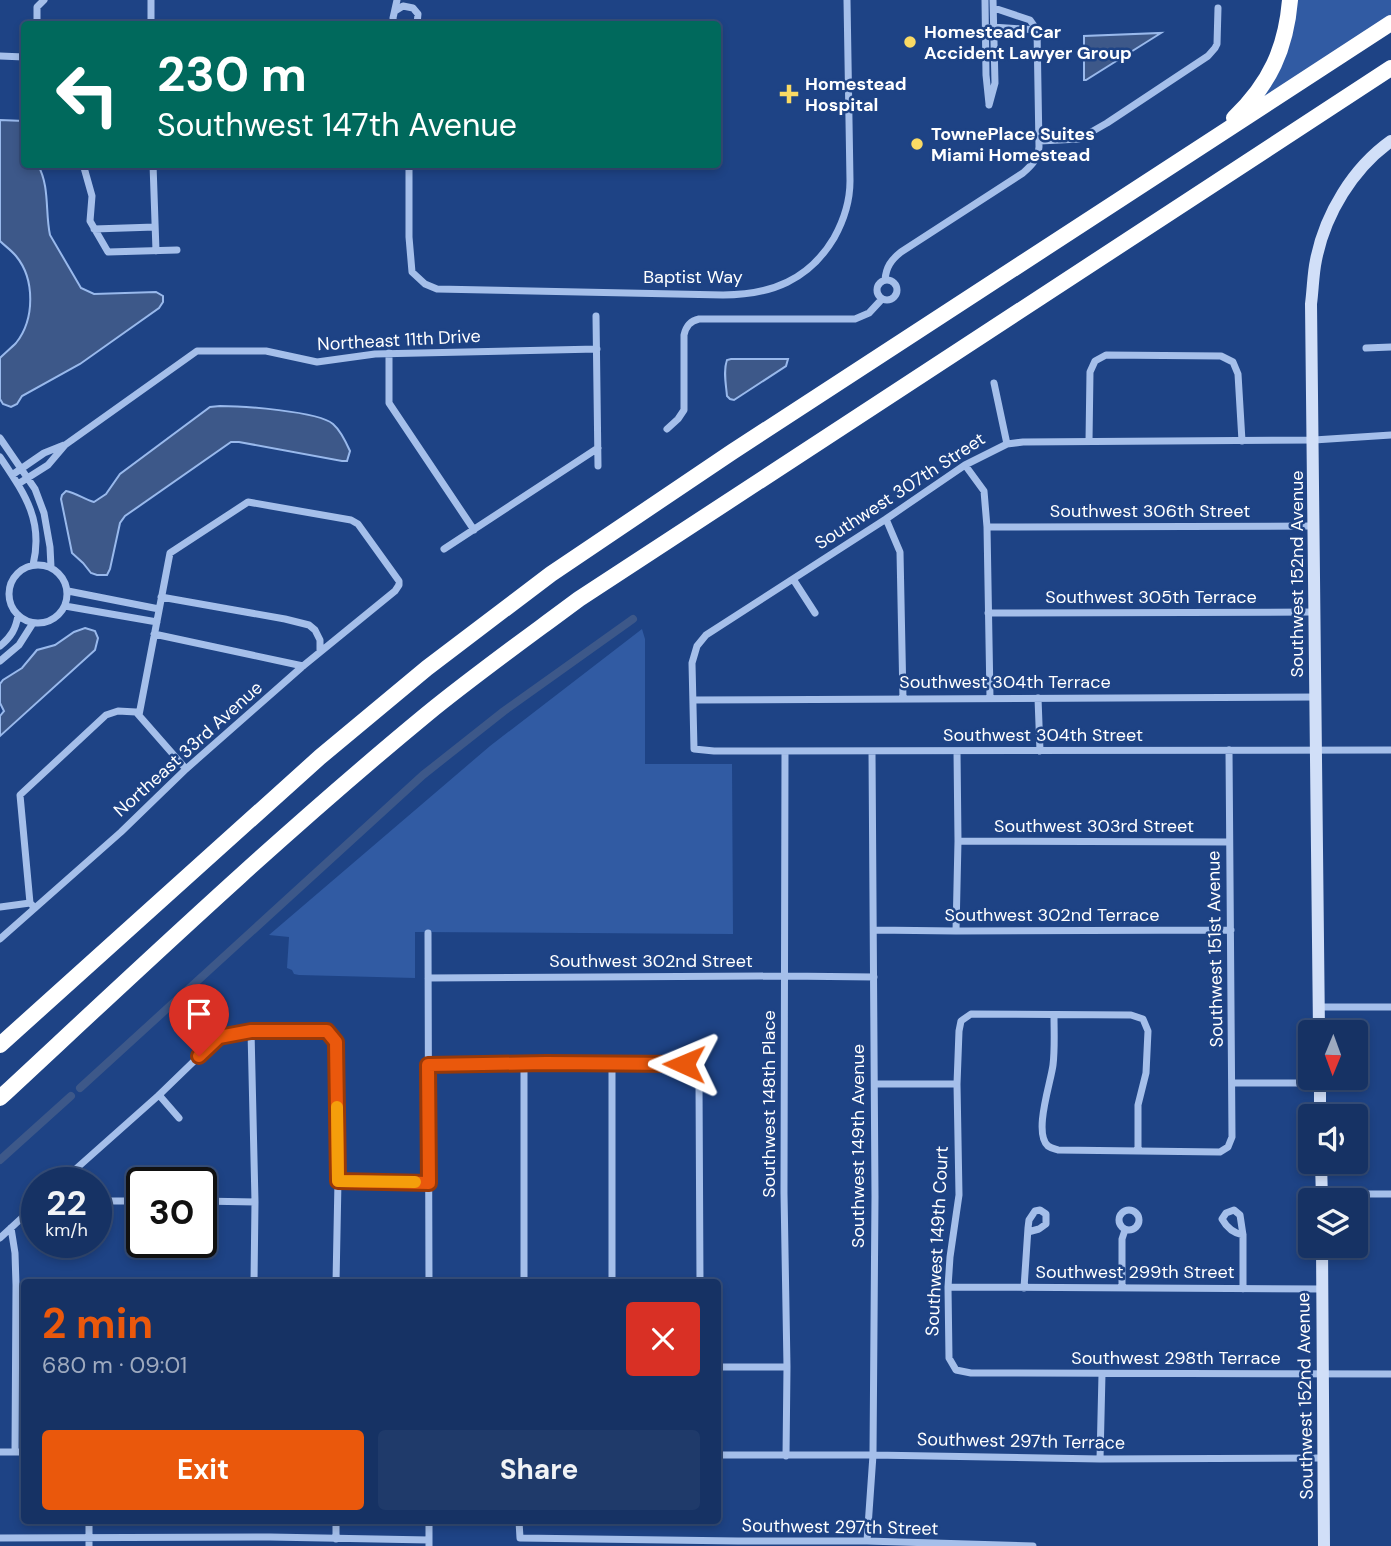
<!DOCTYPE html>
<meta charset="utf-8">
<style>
:root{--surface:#163264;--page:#1f3a6a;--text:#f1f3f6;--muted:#9eaabf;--line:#354d78;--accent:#ea580c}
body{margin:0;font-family:"DM Sans",sans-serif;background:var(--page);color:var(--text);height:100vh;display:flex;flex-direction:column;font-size:26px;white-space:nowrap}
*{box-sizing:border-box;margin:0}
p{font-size:23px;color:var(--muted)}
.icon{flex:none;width:38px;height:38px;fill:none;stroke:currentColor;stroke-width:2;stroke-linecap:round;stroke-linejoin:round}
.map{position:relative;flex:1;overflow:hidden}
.details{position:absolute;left:21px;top:1279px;width:700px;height:245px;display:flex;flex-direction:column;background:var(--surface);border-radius:7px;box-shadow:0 4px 10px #0003,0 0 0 2px var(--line)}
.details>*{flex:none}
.guide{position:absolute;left:21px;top:21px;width:700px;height:147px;border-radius:7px;box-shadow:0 4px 10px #0003,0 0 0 2px var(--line);background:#00695c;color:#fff;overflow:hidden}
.needle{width:46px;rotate:181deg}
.fabs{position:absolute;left:1298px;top:1020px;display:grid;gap:14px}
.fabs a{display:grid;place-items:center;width:70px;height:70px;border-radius:7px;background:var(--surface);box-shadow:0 4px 10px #0003,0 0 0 2px var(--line);font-size:35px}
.speed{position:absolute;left:21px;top:1167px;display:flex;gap:14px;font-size:35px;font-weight:700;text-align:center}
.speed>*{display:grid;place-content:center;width:91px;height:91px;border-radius:50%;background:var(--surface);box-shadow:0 4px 10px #0003,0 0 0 2px var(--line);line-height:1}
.speed small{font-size:18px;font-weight:400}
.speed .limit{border:4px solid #111;border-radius:10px;background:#fff;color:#111}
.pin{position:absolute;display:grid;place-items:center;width:60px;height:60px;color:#fff;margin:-72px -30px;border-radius:50% 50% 50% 0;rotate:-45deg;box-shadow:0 0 7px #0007}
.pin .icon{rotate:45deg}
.me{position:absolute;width:77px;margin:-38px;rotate:271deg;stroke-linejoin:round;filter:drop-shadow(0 0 5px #0008)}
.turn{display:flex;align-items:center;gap:24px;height:147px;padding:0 21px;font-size:32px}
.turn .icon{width:91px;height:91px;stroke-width:2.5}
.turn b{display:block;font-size:49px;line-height:60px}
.round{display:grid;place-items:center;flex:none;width:74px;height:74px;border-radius:7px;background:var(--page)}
.headline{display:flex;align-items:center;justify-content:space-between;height:119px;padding:0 21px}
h1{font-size:42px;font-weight:700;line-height:52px;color:var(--accent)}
.primary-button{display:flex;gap:14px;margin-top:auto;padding:14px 21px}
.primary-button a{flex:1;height:80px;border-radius:7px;background:var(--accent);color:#fff;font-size:28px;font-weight:700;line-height:80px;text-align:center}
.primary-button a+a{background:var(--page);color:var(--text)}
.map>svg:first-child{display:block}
.green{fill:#315ba3}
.water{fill:#3d5889;stroke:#99b9ec;stroke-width:2}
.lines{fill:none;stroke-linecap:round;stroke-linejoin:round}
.canal{stroke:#3d5889;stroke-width:8}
.street{stroke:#a5bfea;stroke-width:7}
.secondary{stroke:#d1dff8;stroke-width:12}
.highway{stroke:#fff;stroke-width:16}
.route-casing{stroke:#983908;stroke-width:18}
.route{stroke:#ea580c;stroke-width:12}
.slow{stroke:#f59e0b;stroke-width:12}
.poi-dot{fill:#fada64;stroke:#1e4385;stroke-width:2.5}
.labels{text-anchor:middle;stroke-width:5;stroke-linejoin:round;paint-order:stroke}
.poi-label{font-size:18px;font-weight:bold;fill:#fff;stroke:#1e4385;text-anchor:start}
.street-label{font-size:18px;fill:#fff;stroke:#1e4385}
</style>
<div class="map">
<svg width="1391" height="1546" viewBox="0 0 1391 1546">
<rect width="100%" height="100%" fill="#1e4385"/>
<path class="green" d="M 1293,0 L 1391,0 L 1391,15 L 1255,104 Z
M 642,629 L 645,639 L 645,764 L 732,764 L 733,934 L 415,932 L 415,978 L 299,975 L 294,974 L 292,970 L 287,968 L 289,937 L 269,935 L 490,746 Z"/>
<path class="water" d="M 1161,33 L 1086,80 L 1084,80 L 1084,36 Z
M 0,120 L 24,121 L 24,164 L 38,165 C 50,187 45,212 50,235 L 81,288 L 94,294 L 156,292 L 163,296 L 163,302 L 159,308 L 80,364 L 22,396 L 17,404 L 11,407 L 3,404 L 0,399 L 0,358 C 5,353 11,348 16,343 C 35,319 35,279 16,256 C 11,250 5,246 0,241 Z
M 731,359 L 788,359 L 786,366 L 734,400 L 730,399 L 727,396 C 726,384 723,371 727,360 Z
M 220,406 C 241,406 318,411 333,424 C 340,430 346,442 350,451 L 347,461 L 342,461 L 239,442 L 231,442 L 125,516 L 120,523 L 110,569 L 107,575 L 97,575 L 91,573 L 83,563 L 72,553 L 61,499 L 62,495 L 66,491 C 76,493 84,499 94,502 L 106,494 L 120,474 L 210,407 Z
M 85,628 L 95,631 L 98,638 L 95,650 L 0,736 L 0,716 L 4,711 L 0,703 L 0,684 L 3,680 L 22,668 L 37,650 L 55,645 L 74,632 Z"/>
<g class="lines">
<path class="canal" d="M 80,1088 L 423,775 L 504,711 L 633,619
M 0,1160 L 71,1096"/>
<path class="street" d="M 151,0 L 151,24
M 985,0 L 986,75 L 989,104
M 994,8 L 1030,20 L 1037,30
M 395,11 L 403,6 L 413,8 L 418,14 L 417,24
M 37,24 L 37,7 L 44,0
M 394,24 L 393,18 L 397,0
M 992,27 L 1037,30
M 0,56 L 24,57
M 989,105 L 995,83 L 993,0
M 1040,141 L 1079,139 L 1107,123 L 1208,56 L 1215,48 L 1217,44 L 1218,8
M 83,164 L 92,196 L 90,221 L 108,252 L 177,250
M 153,164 L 156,251
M 409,164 L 409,237 L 412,272 L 425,284 L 437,289 L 723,295 C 771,295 809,280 834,238 C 844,220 850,202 850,181 L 847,0
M 94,229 L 155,227
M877 290a10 10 0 1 1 20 0a10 10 0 1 1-20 0Z
M 885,280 C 886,267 891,260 901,252 L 1023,173 C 1032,165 1038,159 1039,147 L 1037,30
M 596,316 L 598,466
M 1366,348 L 1391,347
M 389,353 L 389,403 L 474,530
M 994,383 L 1007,444
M 667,429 L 678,419 L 684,410 L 684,335 C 686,326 690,321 699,319 L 855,319 L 869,313 L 882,299
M 1391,435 L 1314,440 L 1023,442 L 1007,444 L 965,465 L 886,519 L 706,635 L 697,646 L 692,663 L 694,749 L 714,751 L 1391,750
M 0,438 L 35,489 L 44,513 L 50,547 L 51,567
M 1089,441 L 1090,372 L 1095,361 L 1106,355 L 1221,356 L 1233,362 L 1238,374 L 1242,441
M 0,457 C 24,493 44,520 33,565
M 965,465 L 984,491 L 987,527 L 990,698
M 12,475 L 44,453 L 64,445
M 18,484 L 48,465 L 65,445 L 197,351 L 266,351 L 317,362 L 375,354 L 597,349
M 886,519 L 900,552 L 903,699
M 987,527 L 1314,526
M 444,549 L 598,448
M9 594a29 29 0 1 1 58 0a29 29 0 1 1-58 0Z
M 793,579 L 815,613
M 68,591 L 159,609
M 161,597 L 285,619 L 309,625 L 315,630 L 320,640 L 320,651
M 65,606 L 157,622
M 988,613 L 1315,612
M 154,634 L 303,666
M 0,646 C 11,637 16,629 18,615
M 0,661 L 19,645 L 33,623
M 1038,698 L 1040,751
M 693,700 L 1316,697
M 785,752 L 784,1193 L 787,1367 L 786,1456
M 958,841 L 1229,842
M 0,907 L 30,903
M 35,908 L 30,903 L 20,795 L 106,715 L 118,711 L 136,712 L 186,769
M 874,930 L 956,931 L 1231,930
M 956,931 L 958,841 L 957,751
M 428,933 L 429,1283
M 0,939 L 121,832 L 186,769 L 303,666 L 395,591 L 399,585 L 399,581 L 358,524 L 351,520 L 248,502 L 170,553 L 139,715
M 428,978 L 785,976 L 874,977
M 1319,1007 L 1391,1007
M 1054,1015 C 1054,1031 1055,1049 1053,1065 C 1051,1082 1033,1133 1048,1146 C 1051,1148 1055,1149 1058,1150 L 1220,1152 L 1228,1147 L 1232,1137 L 1229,750
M 251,1031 L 255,1202 L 254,1283
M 612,1063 L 612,1283
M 524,1064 L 524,1283
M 428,1065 L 612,1063 L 684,1064 L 695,1071 L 699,1082 L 700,1283
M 1232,1083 L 1320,1083
M 875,1084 L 957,1084
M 159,1095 L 179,1118
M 1138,1151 L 1138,1105 L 1146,1073 L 1148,1031 L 1143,1019 L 1131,1015 L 971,1014 L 961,1021 L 959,1031 L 957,1084 L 959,1195 L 950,1257 L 948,1287 L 949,1358 L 956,1370 L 971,1373 L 1391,1374
M 72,1172 L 83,1183
M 338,1181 L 403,1181 L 428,1183
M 60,1183 L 159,1095 L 219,1037 L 251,1031 L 327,1031 L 336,1042 L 338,1181 L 336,1283
M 1322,1194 L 1391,1194
M 96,1196 L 102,1201 L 142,1201
M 201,1201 L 255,1202
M1119 1220a10 10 0 1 1 20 0a10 10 0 1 1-20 0Z
M 11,1228 L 15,1253 L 16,1285 L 15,1452
M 1243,1235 C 1233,1233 1227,1228 1222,1219 L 1226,1213 L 1234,1210 L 1240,1215 L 1243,1235 L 1243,1289
M 0,1238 L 37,1204
M 948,1287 L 1322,1289
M 1122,1287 L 1122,1239 L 1125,1230
M 1024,1288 L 1028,1228 L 1029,1220 L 1035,1211 L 1040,1210 L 1046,1214 L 1046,1224 L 1039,1229 L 1028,1232
M 718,1367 L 787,1367
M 0,1452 L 24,1452
M 718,1455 L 873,1455 L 1100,1459 L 1324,1458
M 1100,1459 L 1102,1374
M 89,1521 L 89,1546
M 336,1521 L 336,1539
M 429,1521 L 429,1546
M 519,1521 L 520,1538 L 738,1541 L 867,1541 L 1033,1546
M 0,1538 L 270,1537 L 429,1540
M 867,1541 L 873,1455 L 875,1196 L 872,751"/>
<path class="secondary" d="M 1319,1032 L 1311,304 C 1313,289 1313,274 1316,260 C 1325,214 1353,168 1391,141
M 1320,1078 L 1320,1116
M 1321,1162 L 1322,1200
M 1322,1246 L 1324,1546"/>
<path class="highway" d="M 1234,118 C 1270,84 1286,48 1290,0
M 0,1045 L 320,757 L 427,668 L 551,574 L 732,452 L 1391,23
M 0,1098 C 140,968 279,836 427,714 C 476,674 528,637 579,599 L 1391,68"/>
</g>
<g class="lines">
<defs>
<path id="route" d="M 199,1056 L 219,1037 L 251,1031 L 327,1031 L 336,1042 L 338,1181 L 429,1183 L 428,1065 L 546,1063 L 684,1064"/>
</defs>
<use href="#route" class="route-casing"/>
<use href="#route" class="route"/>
<path class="slow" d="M 337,1107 L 338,1181 L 415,1182"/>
</g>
<g class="poi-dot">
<circle cx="910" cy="42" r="7"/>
<path d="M785.5 83.5h7v7h7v7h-7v7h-7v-7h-7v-7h7z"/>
<circle cx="917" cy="144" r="7"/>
</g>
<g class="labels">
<g class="poi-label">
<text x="924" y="38">Homestead Car<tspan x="924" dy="21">Accident Lawyer Group</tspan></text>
<text x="805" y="90">Homestead<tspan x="805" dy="21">Hospital</tspan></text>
<text x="931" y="140">TownePlace Suites<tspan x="931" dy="21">Miami Homestead</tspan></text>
</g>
<g class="street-label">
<text x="693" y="283">Baptist Way</text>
<text transform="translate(399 340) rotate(-3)" y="6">Northeast 11th Drive</text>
<text transform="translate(900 491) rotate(-33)" y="6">Southwest 307th Street</text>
<text x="1150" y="517">Southwest 306th Street</text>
<text transform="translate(1297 574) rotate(-90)" y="6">Southwest 152nd Avenue</text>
<text x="1151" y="603">Southwest 305th Terrace</text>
<text x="1005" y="688">Southwest 304th Terrace</text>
<text x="1043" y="741">Southwest 304th Street</text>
<text transform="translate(188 749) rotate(-42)" y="6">Northeast 33rd Avenue</text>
<text x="1094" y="832">Southwest 303rd Street</text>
<text x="1052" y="921">Southwest 302nd Terrace</text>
<text transform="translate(1215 949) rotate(-91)" y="6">Southwest 151st Avenue</text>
<text x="651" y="967">Southwest 302nd Street</text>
<text transform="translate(769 1104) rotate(-90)" y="6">Southwest 148th Place</text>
<text transform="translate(858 1146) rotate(-90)" y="6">Southwest 149th Avenue</text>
<text transform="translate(937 1241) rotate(-87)" y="6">Southwest 149th Court</text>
<text x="1135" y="1278">Southwest 299th Street</text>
<text x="1176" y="1364">Southwest 298th Terrace</text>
<text transform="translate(1305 1396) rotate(-91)" y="6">Southwest 152nd Avenue</text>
<text transform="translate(1021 1441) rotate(1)" y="6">Southwest 297th Terrace</text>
<text transform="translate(840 1527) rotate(1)" y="6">Southwest 297th Street</text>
</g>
</g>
</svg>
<div class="fabs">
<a><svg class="needle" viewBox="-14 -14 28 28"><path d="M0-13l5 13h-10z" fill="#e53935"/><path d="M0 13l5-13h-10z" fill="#9eaabf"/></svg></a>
<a><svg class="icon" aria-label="sound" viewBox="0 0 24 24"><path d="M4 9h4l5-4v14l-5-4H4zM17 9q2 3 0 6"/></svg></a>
<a><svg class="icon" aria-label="layers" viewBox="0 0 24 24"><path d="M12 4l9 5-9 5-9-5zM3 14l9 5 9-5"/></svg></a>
</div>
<div class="speed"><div>22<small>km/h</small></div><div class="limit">30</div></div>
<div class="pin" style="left:199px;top:1056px;background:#d93025"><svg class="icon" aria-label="arrive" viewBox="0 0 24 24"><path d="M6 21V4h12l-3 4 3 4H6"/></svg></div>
<svg class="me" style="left:684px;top:1064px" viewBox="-20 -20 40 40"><path d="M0-17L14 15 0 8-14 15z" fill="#ea580c" stroke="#fff" stroke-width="4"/></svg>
<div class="guide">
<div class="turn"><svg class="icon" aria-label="left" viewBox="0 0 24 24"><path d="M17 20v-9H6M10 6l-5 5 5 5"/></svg><div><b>230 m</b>Southwest 147th Avenue</div></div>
</div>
<section class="details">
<div class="headline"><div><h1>2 min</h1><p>680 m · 09:01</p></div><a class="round" style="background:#d93025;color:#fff"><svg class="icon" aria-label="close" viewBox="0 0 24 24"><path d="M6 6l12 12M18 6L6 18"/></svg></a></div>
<div class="primary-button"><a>Exit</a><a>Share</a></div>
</section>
</div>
